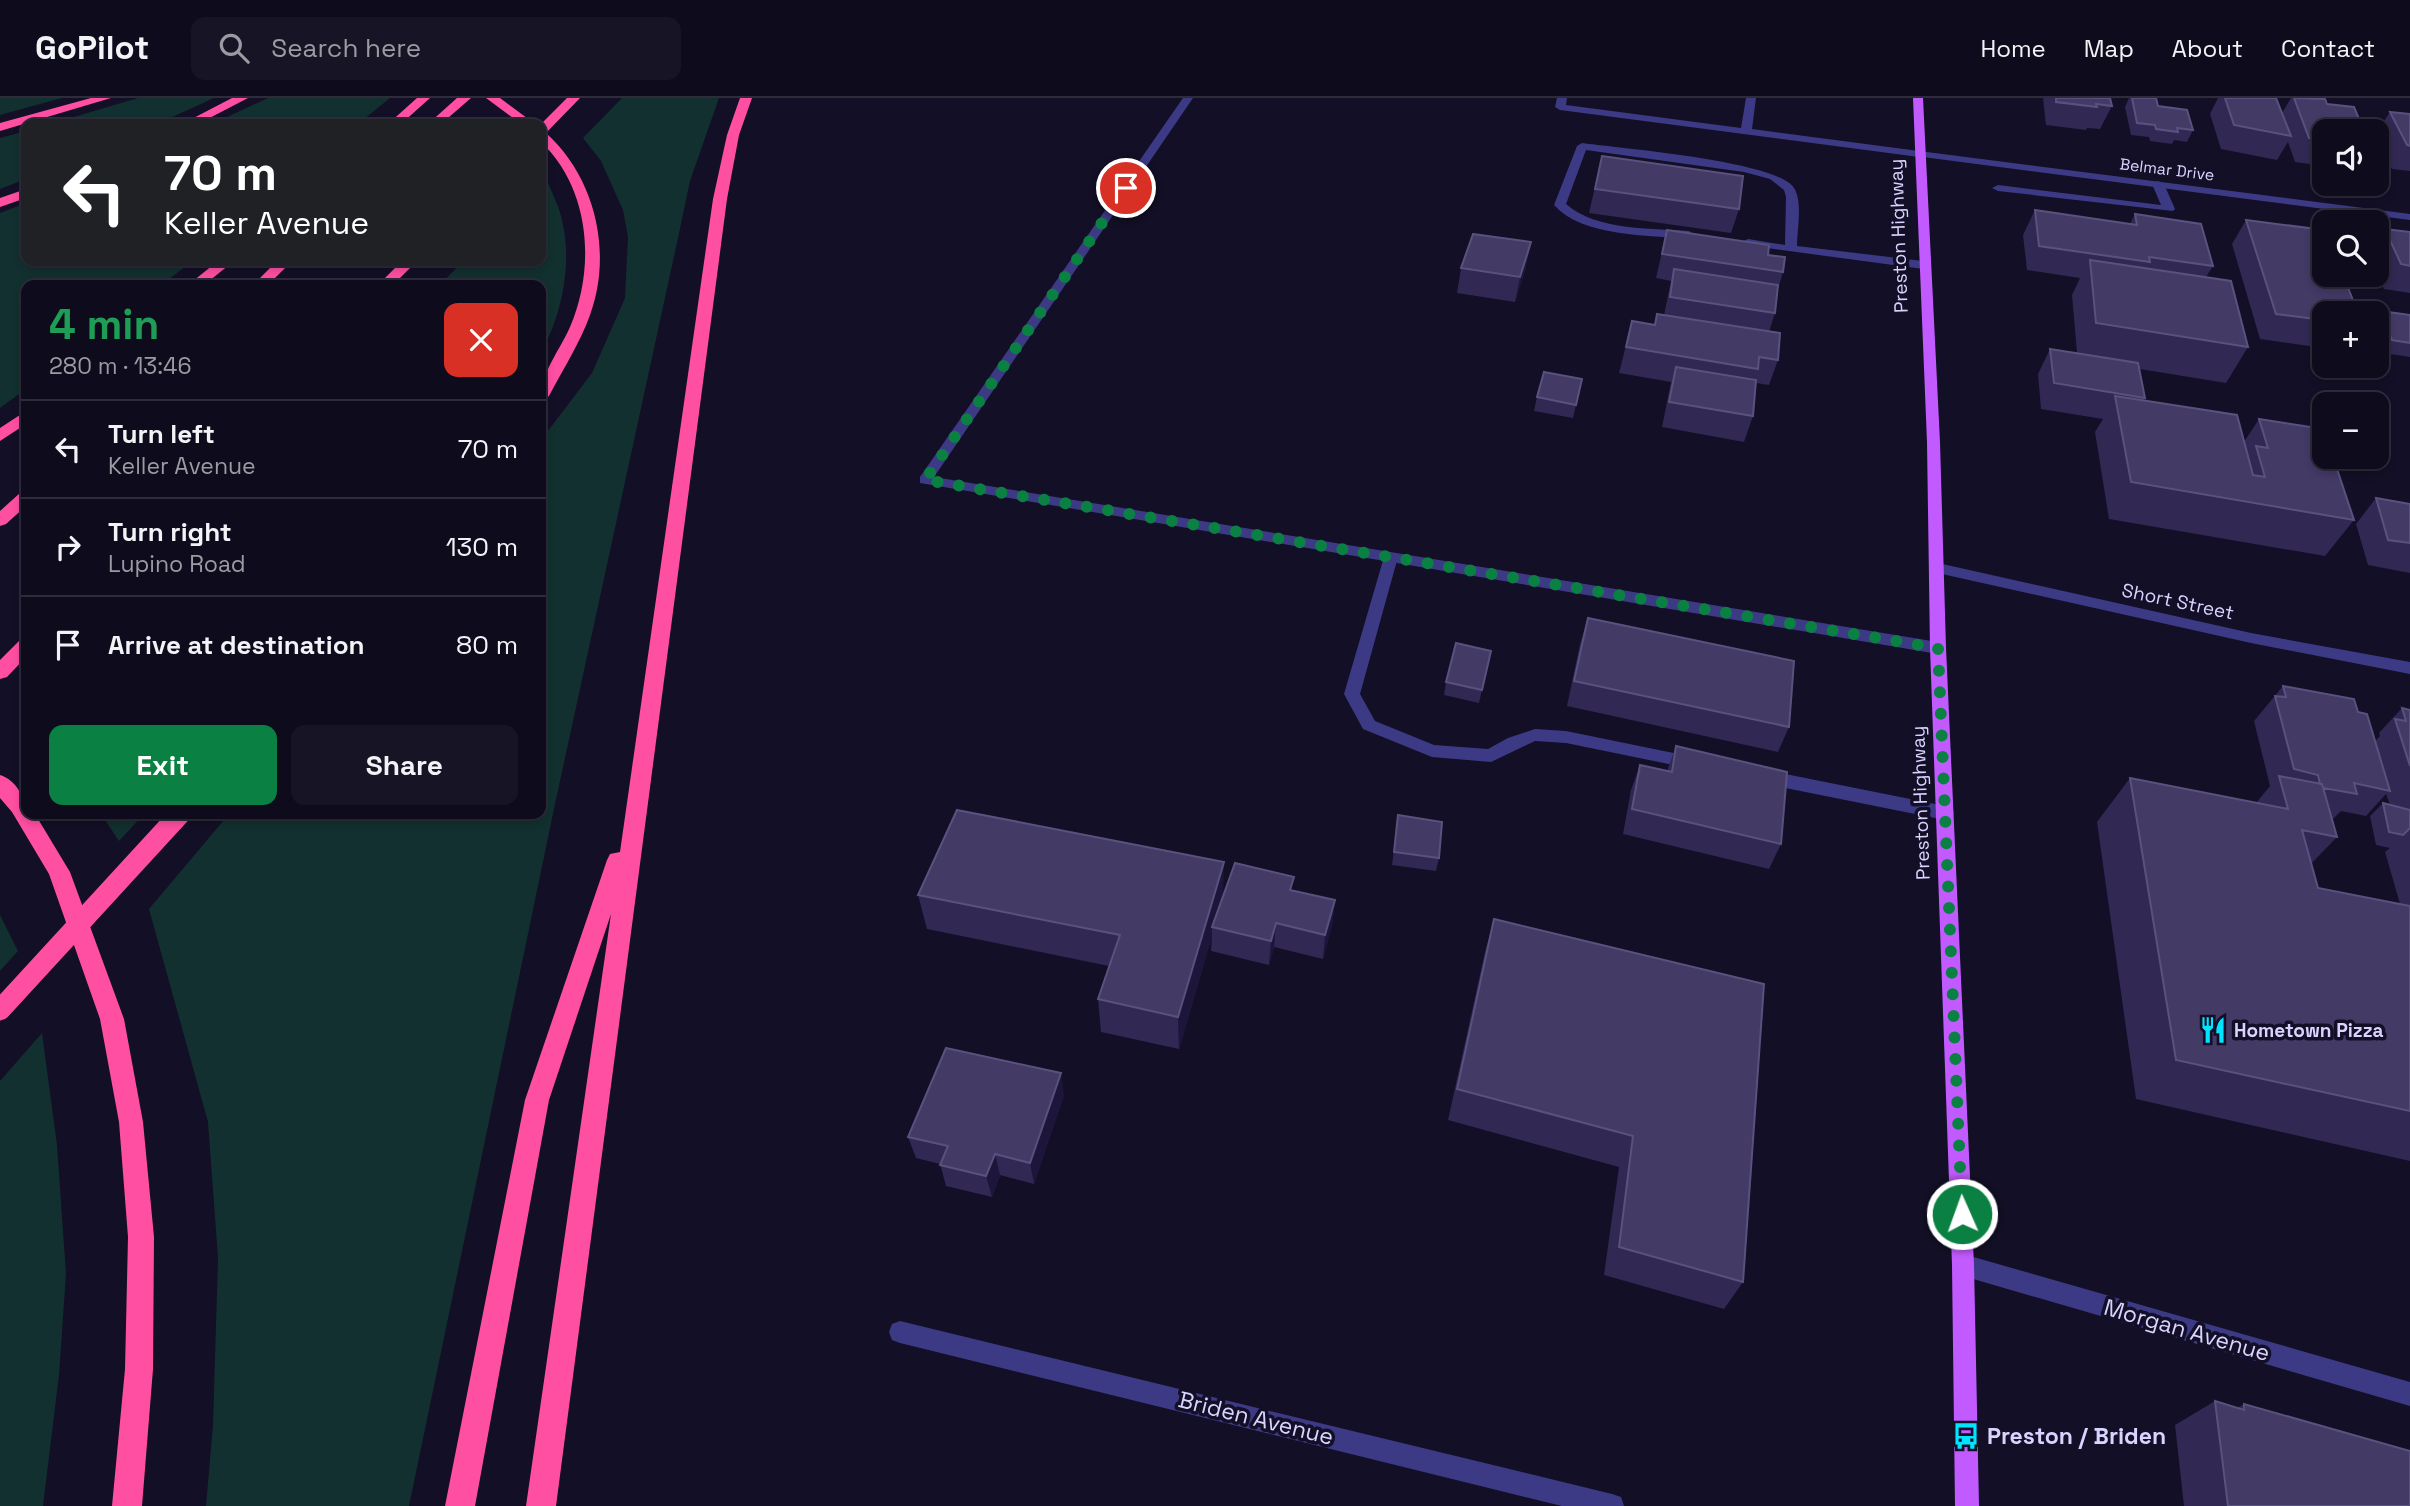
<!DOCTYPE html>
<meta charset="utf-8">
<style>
:root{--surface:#0e0b1c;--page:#171425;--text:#f1f3f6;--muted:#9b9ba3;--line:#2e2b3b;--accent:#0b8043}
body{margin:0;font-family:"Space Grotesk",sans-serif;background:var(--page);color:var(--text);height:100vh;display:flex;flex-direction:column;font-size:26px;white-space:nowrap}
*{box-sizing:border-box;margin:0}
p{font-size:23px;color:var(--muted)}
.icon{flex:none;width:38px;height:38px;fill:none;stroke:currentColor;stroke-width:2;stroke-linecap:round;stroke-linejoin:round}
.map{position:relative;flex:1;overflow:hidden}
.side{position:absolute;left:21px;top:182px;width:525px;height:539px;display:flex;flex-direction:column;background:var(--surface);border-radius:14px;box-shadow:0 4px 10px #0003,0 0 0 2px var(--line)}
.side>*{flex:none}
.hud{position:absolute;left:21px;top:21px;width:525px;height:147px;border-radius:14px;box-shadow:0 4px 10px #0003,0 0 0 2px var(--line);background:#202124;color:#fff;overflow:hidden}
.tools{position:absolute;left:2312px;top:21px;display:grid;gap:14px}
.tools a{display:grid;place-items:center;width:77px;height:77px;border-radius:14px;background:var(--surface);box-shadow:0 4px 10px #0003,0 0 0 2px var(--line);font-size:35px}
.pin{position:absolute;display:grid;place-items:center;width:60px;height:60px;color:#fff;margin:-30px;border:4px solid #fff;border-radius:50%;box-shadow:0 2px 7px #0007}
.me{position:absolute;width:77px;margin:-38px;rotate:358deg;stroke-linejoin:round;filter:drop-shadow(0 0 5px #0008)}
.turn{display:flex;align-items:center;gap:24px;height:147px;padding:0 28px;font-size:32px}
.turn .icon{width:91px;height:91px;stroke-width:2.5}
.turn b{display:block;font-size:49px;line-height:60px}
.round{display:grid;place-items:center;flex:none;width:74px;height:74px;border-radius:14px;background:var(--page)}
.overview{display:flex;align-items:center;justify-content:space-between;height:119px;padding:0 28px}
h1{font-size:42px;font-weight:600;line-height:52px;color:#1e9e55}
.cta{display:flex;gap:14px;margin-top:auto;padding:14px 28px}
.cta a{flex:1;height:80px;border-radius:14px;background:var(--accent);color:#fff;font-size:28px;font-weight:600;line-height:80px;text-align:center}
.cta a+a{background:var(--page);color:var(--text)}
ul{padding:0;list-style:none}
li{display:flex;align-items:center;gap:21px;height:98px;padding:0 28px;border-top:2px solid var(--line)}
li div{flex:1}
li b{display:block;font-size:26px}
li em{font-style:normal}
header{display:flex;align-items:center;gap:42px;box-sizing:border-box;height:98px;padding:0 35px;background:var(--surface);border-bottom:2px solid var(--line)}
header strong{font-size:33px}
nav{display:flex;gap:38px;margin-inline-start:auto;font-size:24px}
.search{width:490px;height:63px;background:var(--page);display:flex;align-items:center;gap:18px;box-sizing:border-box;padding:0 24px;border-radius:14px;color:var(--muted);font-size:26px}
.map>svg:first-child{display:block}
.green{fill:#12302f}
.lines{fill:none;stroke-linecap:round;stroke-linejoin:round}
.service{fill:#3d3a85;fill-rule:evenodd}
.minor{fill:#3d3a85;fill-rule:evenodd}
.primary{fill:#c25bff;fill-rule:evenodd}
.motorway{fill:#ff4fa3;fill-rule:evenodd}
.motorway-bridge{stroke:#ff4fa3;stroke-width:21}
.wall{fill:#312854;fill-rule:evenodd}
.shaded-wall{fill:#1d163a}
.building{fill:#433a66;stroke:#5a527e;stroke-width:2}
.route{stroke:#0b8043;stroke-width:12;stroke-dasharray:0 21.6}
.labels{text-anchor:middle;stroke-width:7;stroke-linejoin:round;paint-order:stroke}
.far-street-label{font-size:16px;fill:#d9d4ff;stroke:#130f26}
.street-label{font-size:19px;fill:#d9d4ff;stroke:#130f26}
.poi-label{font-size:19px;font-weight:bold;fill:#d9d4ff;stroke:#130f26;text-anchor:start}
.near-street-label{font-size:23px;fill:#d9d4ff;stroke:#130f26}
.near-poi-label{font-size:23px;font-weight:bold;fill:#d9d4ff;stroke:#130f26;text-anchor:start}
</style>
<header>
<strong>GoPilot</strong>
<div class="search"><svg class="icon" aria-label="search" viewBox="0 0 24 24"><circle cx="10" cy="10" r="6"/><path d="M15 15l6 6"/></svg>Search here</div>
<nav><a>Home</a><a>Map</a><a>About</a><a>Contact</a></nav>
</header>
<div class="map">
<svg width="2410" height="1408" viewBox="0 0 2410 1408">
<rect width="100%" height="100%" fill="#130f26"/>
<path class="green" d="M 0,0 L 62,0 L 0,17 Z
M 138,0 L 214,0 L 157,26 L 50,26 Z
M 268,0 L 390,0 L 358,26 L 212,26 Z
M 622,0 L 719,0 L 690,83 L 678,140 L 555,706 L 409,1408 L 206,1408 L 213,1327 L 218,1160 L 208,1024 L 149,811 L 229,716 L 541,716 L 541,342 L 592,275 L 625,200 L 628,139 L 623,112 L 601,63 L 583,40 Z
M 26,33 L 26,81 L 0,91 L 0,40 Z
M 544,76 C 551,93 560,109 563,127 C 572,169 561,218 541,255 L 541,187 L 440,187 L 463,163 L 541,163 L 541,79 Z
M 26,105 L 26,163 L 193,163 L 161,187 L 26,187 L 26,291 L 0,310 L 0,115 Z
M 101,716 L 144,716 L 119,743 Z
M 0,817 L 18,853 L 0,873 Z
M 42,935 L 57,1047 L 66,1176 L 59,1277 L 43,1408 L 0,1408 L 0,983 Z"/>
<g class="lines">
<path class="service" d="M 1557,0 L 1567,0 L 1566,7 L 1741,30 L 1746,0 L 1756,0 L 1752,31 L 1919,53 L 1924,56 L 1919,59 L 1560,12 L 1555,9 Z
M 1582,45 C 1618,50 1778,63 1794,90 C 1803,104 1797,132 1797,148 L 1923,163 L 1929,167 L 1923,171 L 1744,147 L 1744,143 L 1748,141 L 1785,147 L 1786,99 L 1784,92 L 1770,81 L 1744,74 L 1586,52 L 1566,106 C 1597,133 1650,130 1689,133 L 1695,137 L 1689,141 C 1649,137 1582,139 1554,107 L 1577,48 Z
M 2158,83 L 2164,86 L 2175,111 L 2173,113 L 1998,93 L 1992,90 L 1998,87 L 2161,107 L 2152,86 Z
M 1391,454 L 1398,459 L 1360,596 L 1375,623 L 1434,647 L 1488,651 L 1508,640 L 1535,631 L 1566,633 L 1693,659 L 1699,660 L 1702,665 L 1699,670 L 1693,671 L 1566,645 L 1535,643 L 1491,664 L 1432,659 L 1363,631 L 1344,596 L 1384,459 Z
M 1765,672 L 1945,708 L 1951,710 L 1954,715 L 1951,720 L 1945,722 L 1765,686 L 1759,684 L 1756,679 L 1759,674 Z"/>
<path class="minor" d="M 1183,0 L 1193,0 L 934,379 L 1938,544 L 1946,550 L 1944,554 L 1938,556 L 920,385 L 920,379 Z
M 1919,53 L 2410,116 L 2410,122 L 1915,58 L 1915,54 Z
M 1938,465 L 2251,535 L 2410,564 L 2410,576 L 2251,545 L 1933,474 L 1930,470 Z
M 1963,1156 L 2410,1284 L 2410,1308 L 1963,1178 L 1955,1175 L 1952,1167 L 1955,1159 Z
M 900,1223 L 1612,1396 L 1621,1399 L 1624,1408 L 1562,1408 L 900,1245 L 892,1242 L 889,1234 L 892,1226 Z"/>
<path class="primary" d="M 1913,0 L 1923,0 L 1940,344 L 1946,550 L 1974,1167 L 1979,1408 L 1955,1408 L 1952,1167 L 1930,550 L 1927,344 Z"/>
<path class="motorway" d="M 91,0 L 111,0 L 0,33 L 0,25 Z
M 232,0 L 248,0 L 198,26 L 182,26 Z
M 417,0 L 430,0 L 401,26 L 388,26 Z
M 457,0 L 471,0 L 441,26 L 428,26 Z
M 486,0 L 500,0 L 535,26 L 521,26 Z
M 567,0 L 580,0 L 546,35 C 595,79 613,154 590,217 C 580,245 563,271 549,298 L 541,303 C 540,275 559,254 570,229 C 596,169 590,90 541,44 L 541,26 Z
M 740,0 L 752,0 L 739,37 L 727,101 L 556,1408 L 526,1408 L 611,816 L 549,1002 L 475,1408 L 445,1408 L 525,1002 L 607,762 L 610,756 L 620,754 L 713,101 L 727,37 Z
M 26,91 L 26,100 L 0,109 L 0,100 Z
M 218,163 L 234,163 L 204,187 L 188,187 Z
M 277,163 L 292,163 L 268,187 L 253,187 Z
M 402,163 L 417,163 L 393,187 L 378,187 Z
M 26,313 L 26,326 L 0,343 L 0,330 Z
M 26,394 L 26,408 L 6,426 L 0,428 L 0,413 L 20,395 Z
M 26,541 L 26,559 L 7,579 L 0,581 L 0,562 L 19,543 Z
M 0,677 C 16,682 26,700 26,716 L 35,716 L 70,774 L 124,921 L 143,1024 L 154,1139 L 153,1271 L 142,1408 L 112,1408 L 125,1271 L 128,1139 L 119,1024 L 100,921 L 49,776 L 12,714 L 0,700 Z"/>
<path class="motorway-bridge" d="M 0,912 L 180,716"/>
</g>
<path class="wall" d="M 2043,0 L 2110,0 L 2112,8 L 2100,31 L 2087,30 L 2086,32 L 2046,27 Z
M 2129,0 L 2156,0 L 2158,8 L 2193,32 L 2187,44 L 2174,42 L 2172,46 L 2150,43 L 2149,39 L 2131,37 L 2125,9 Z
M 2218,0 L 2276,0 L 2282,15 L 2291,0 L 2316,0 L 2324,33 L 2324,68 L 2295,64 L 2288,44 L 2277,62 L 2221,51 L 2210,16 Z
M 2390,14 L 2410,16 L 2410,73 L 2392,71 L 2376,40 L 2376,35 Z
M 1602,58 L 1739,111 L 1731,135 L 1589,115 Z
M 2035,112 L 2130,126 L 2135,116 L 2213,168 L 2206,179 L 2248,249 L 2226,285 L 2140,271 L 2145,300 L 2144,302 L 2244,344 L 2259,321 L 2354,422 L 2325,458 L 2109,421 L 2095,334 L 2103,321 L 2041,311 L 2038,276 L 2050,251 L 2077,255 L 2072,197 L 2080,180 L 2027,172 L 2023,137 Z
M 2246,122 L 2324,215 L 2324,250 L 2260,241 L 2232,146 Z
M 2385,131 L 2410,134 L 2410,195 L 2384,191 L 2376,173 L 2376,144 Z
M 1667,132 L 1768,157 L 1783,174 L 1778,191 L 1775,215 L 1769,234 L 1778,262 L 1769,287 L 1756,285 L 1753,318 L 1744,344 L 1662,329 L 1671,284 L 1619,275 L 1632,223 L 1654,227 L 1664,217 L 1671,183 L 1656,180 Z
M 1526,169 L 1515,204 L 1457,195 L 1461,170 Z
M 2381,213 L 2410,217 L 2410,259 L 2383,255 L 2376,238 L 2376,219 Z
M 1582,281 L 1573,320 L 1534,313 L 1537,299 Z
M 2376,400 L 2410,406 L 2410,475 L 2368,467 L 2356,426 Z
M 1588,520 L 1789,629 L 1778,654 L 1567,608 L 1580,546 Z
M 1491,553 L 1479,605 L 1444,597 L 1446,584 Z
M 2283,588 L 2358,614 L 2375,643 L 2380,638 L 2379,635 L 2402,610 L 2410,612 L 2410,1063 L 2136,1001 L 2097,724 L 2130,680 L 2256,705 L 2270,688 L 2254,623 ZM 2386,696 L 2390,707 L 2383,705 L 2370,718 L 2376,747 L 2390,750 L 2385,754 L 2400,806 L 2318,790 L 2311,766 L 2337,739 L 2332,720 L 2333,721 L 2341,713 L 2366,718 Z
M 1676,648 L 1781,746 L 1769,771 L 1623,736 L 1631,692 L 1640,667 L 1667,673 Z
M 1398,717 L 1439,760 L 1436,773 L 1392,767 Z
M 1293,793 L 1335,802 L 1332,827 L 1323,861 L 1274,849 L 1269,867 L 1211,853 L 1212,838 L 1179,951 L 1101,934 L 1098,901 L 1109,868 L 927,831 L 918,797 L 1223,797 Z
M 1494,821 L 1743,1184 L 1724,1211 L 1604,1177 L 1619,1069 L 1448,1022 L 1485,854 Z
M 1064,997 L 1034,1086 L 1000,1077 L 992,1099 L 946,1088 L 940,1066 L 916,1060 L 908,1039 Z
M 2215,1303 L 2237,1310 L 2244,1306 L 2410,1408 L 2184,1408 L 2175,1327 Z"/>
<path class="shaded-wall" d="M 1531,144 L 1526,169 L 1515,204 L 1520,179 Z
M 1224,764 L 1223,798 L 1212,829 L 1212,838 L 1179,951 L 1178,919 Z
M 1335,802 L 1332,827 L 1323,861 L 1325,837 Z
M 1276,825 L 1274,849 L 1269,867 L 1271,843 Z
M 1061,975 L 1064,997 L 1034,1086 L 1030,1065 Z
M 995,1056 L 1000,1077 L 992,1099 L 986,1078 Z"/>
<path class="building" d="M 2056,0 L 2110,0 L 2112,8 L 2096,6 L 2097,9 L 2056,4 Z
M 2132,0 L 2156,0 L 2158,8 L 2187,12 L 2193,32 L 2177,30 L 2178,34 L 2156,31 L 2155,27 L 2137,25 Z
M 2225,0 L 2276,0 L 2291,38 L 2234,27 Z
M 2294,0 L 2325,1 L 2327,6 L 2354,9 L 2364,33 L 2324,33 L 2324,42 L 2309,40 Z
M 2390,14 L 2410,16 L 2410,48 L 2407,47 Z
M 1602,58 L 1743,78 L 1739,111 L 1595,91 Z
M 2035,112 L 2137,127 L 2135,116 L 2201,126 L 2213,168 L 2149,159 L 2150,164 L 2039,148 Z
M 2246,122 L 2324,132 L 2324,177 L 2343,177 L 2358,215 L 2324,215 L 2324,222 L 2276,216 Z
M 2385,131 L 2410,134 L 2410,168 L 2401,166 Z
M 1667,132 L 1769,147 L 1768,157 L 1785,159 L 1783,174 L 1662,156 Z
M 1473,136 L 1531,144 L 1520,179 L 1461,170 Z
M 2090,162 L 2231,183 L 2248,249 L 2096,225 Z
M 1674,171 L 1778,187 L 1775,215 L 1670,199 Z
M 2381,213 L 2410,217 L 2410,245 L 2392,242 Z
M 1657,216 L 1780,235 L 1778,262 L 1759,259 L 1758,271 L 1626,249 L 1632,223 L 1655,227 Z
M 2050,251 L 2138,265 L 2145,300 L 2054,285 Z
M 1676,269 L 1756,282 L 1753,318 L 1669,304 Z
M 1544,274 L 1582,281 L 1576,307 L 1537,299 Z
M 2115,298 L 2237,317 L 2253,377 L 2265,379 L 2256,348 L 2268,350 L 2259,321 L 2324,331 L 2324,359 L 2333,359 L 2354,422 L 2131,384 Z
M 2376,400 L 2410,406 L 2410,445 L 2388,442 Z
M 1588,520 L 1794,563 L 1789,629 L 1574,583 Z
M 1456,545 L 1491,553 L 1482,592 L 1446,584 Z
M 2283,588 L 2354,601 L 2358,614 L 2367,616 L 2390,693 L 2354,685 L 2357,696 L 2323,690 L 2322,686 L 2320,686 L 2318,677 L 2294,671 L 2275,598 L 2286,599 Z
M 2402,610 L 2410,612 L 2410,668 L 2395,621 L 2406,623 Z
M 1676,648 L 1787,674 L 1781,746 L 1632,711 L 1640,667 L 1672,674 Z
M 2279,678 L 2322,686 L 2337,739 L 2302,732 L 2318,790 L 2410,808 L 2410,1013 L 2176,962 L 2130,680 L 2288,711 Z
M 2383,705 L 2410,712 L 2410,730 L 2403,737 L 2389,734 Z
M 957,712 L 1224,764 L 1178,919 L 1098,901 L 1120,837 L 918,797 Z
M 1398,717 L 1442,724 L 1439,760 L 1394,754 Z
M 1235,765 L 1294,779 L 1290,792 L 1335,802 L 1325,837 L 1276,825 L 1271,843 L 1212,829 Z
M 1494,821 L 1764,886 L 1743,1184 L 1619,1149 L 1633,1038 L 1457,991 Z
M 946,950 L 1061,975 L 1030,1065 L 995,1056 L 986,1078 L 940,1067 L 948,1048 L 908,1039 Z
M 2215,1303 L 2244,1312 L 2244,1306 L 2410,1353 L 2410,1408 L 2228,1408 Z"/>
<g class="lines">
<path class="route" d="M 1126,90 L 925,382 L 1938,550 L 1962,1116"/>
</g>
<defs>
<symbol id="restaurant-bare" viewBox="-9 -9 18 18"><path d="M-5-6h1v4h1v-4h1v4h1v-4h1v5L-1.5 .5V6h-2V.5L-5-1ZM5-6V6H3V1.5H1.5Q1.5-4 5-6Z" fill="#00e5ff" stroke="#130f26" stroke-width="2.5" paint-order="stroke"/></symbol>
<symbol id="bus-bare" viewBox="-9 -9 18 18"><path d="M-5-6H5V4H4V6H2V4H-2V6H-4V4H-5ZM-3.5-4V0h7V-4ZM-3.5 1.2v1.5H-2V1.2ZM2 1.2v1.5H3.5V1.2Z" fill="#00e5ff" stroke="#130f26" stroke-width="2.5" paint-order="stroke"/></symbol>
</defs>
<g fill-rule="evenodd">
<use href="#restaurant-bare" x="2194" y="913" width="38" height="38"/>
<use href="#bus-bare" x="1947" y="1319" width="38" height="38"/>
</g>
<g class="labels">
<g class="far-street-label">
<text transform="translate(2167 71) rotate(7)" y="6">Belmar Drive</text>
</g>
<g class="street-label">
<text transform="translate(1898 138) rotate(-92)" y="7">Preston Highway</text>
<text transform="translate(2178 503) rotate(12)" y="7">Short Street</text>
<text transform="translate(1920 705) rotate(-92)" y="7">Preston Highway</text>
</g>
<g class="poi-label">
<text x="2234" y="939">Hometown Pizza</text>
</g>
<g class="near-street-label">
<text transform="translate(2187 1232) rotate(16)" y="8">Morgan Avenue</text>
<text transform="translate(1256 1320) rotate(14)" y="8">Briden Avenue</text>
</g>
<g class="near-poi-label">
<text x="1987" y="1346">Preston / Briden</text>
</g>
</g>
</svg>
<div class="tools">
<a><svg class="icon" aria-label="sound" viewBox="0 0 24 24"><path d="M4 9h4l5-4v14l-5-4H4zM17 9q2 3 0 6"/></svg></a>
<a><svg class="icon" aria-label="search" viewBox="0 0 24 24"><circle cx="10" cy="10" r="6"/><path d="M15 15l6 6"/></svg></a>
<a>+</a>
<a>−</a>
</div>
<div class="pin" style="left:1126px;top:90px;background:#d93025"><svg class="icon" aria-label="arrive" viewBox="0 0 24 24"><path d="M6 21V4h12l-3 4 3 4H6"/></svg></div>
<svg class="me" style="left:1962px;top:1116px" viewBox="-20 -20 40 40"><circle r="17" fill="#0b8043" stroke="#fff" stroke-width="3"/><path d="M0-11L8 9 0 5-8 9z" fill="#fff"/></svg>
<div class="hud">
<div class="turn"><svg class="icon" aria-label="left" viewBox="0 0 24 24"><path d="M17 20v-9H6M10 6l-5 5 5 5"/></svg><div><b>70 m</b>Keller Avenue</div></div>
</div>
<section class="side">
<div class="overview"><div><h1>4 min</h1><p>280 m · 13:46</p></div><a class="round" style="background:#d93025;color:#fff"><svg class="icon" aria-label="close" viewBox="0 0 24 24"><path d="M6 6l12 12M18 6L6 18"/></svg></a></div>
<ul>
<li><svg class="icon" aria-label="left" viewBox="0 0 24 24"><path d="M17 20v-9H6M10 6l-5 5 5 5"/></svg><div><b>Turn left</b><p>Keller Avenue</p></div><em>70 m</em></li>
<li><svg class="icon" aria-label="right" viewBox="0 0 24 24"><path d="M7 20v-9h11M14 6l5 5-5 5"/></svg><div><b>Turn right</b><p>Lupino Road</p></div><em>130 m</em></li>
<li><svg class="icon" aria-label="arrive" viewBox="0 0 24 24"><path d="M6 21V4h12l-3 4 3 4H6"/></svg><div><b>Arrive at destination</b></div><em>80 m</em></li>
</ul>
<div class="cta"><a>Exit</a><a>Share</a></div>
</section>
</div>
